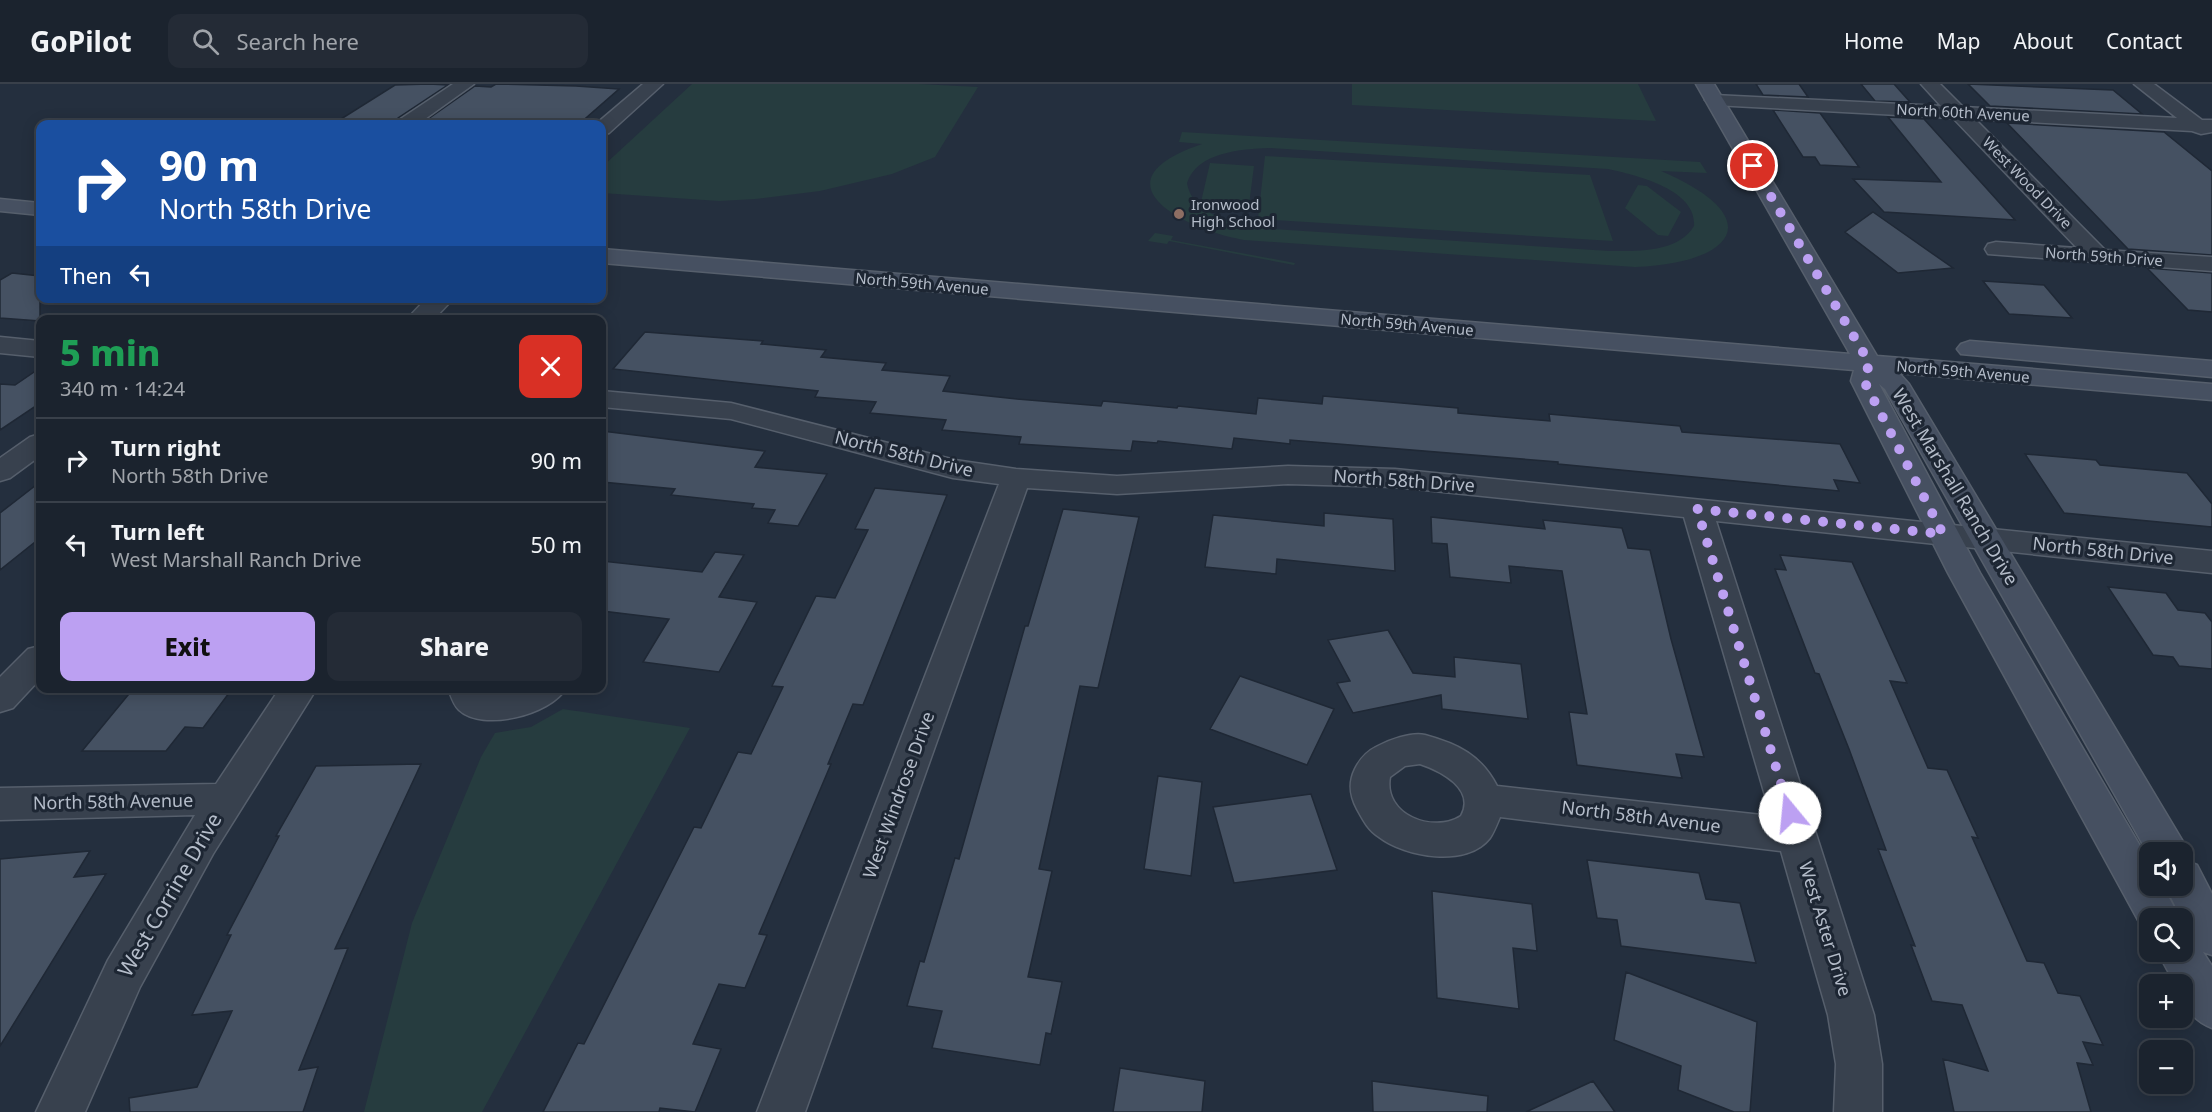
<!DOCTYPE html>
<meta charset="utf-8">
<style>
:root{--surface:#1b232e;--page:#242b36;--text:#f1f3f6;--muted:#a0a4aa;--line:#39404a;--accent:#bca0f2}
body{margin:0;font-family:"Noto Sans",sans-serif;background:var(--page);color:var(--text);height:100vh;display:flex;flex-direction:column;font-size:22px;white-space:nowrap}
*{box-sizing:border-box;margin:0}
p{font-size:20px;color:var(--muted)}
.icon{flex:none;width:33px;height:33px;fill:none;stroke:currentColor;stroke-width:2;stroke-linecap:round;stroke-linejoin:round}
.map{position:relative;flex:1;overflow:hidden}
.drawer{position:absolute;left:36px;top:231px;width:570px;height:378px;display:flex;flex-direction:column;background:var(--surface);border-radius:12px;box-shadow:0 3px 15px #0003,0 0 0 2px var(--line)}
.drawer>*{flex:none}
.top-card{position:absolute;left:36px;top:36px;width:570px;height:183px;border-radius:12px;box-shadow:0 3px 15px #0003,0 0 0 2px var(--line);background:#1a4fa0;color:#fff;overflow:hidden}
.controls{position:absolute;left:2139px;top:758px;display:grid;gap:12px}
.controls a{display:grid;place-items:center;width:54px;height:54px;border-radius:12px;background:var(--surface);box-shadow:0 3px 15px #0003,0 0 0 2px var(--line);font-size:30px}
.pin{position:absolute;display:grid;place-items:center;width:51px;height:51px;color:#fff;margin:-26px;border:3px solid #fff;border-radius:50%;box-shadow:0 2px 6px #0007}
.me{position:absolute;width:66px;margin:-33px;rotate:343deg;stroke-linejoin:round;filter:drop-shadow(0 0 4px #0008)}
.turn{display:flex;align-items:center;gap:21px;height:126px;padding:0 24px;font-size:27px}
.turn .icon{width:78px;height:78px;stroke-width:2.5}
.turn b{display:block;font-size:42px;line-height:51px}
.then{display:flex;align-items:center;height:57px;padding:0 24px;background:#0003;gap:12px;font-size:22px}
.round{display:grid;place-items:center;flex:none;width:63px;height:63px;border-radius:12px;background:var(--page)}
.overview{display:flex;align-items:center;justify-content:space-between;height:102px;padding:0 24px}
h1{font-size:36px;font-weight:800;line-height:45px;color:#1e9e55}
.action{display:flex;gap:12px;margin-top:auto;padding:12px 24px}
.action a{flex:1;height:69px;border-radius:12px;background:var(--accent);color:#111;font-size:24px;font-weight:800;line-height:69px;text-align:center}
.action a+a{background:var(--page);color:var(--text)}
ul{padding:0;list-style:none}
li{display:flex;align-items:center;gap:18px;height:84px;padding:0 24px;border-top:2px solid var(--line)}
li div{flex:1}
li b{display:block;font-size:22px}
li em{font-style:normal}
header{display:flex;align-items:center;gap:36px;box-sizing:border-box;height:84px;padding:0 30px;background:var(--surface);border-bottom:2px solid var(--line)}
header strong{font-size:28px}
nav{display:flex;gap:33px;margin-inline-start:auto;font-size:21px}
.search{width:420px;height:54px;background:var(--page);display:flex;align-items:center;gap:15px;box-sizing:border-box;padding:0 21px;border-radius:12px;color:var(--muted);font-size:22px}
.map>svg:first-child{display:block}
.green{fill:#263c3f;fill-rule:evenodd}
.building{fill:#455162;stroke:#1f2835;stroke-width:1.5}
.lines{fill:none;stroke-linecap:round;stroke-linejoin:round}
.street-casing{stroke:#565f6c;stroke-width:3}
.secondary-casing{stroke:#565f6c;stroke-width:3}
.street{fill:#38414e;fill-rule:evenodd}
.secondary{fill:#465061;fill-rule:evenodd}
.route{stroke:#bca0f2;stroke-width:10;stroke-dasharray:0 18}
.education-dot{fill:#8d6e63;stroke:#1d2633;stroke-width:2}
.labels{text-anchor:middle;stroke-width:6;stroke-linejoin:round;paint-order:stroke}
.far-street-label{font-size:15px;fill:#b4bcc9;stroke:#1d2633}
.far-poi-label{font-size:15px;fill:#b4bcc9;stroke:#1d2633;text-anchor:start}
.street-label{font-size:18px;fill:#b4bcc9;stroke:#1d2633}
.near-street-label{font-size:21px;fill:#b4bcc9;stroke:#1d2633}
</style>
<header>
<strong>GoPilot</strong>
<div class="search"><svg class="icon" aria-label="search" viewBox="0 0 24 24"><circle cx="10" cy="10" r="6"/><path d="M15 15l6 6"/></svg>Search here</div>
<nav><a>Home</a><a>Map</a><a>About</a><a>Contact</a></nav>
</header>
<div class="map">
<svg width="2212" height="1028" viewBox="0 0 2212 1028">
<rect width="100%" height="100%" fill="#242f3e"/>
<path class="green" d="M 692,0 L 919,0 L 978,3 L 935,73 L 892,90 L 820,107 L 755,115 L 719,117 L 602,109 L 602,83 Z
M 1352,0 L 1638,0 L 1656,37 L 1352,21 Z
M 1182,48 L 1700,78 L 1707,89 L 1661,87 C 1770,134 1735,179 1635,183 L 1244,156 C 1182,145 1092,97 1202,60 L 1179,58 ZM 1269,64 L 1608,85 C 1635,91 1697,105 1694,142 C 1678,169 1637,167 1609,167 L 1273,145 C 1244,141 1193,135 1187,99 C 1197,68 1242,65 1269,64 Z
M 1265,72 L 1590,91 L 1613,157 L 1258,135 Z
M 1210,79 L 1254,82 L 1249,121 L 1201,118 Z
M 1638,101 L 1647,102 L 1681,128 L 1668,152 L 1658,151 L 1625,124 Z
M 1155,149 L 1173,152 L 1171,156 L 1295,179 L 1294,181 L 1169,157 L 1167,160 L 1148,157 Z
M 563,625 L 690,644 L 482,1028 L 364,1028 L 412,839 L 481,673 L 495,649 L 531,643 Z"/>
<path class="building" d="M 429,0 L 448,1 L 398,34 L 395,40 L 333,40 L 395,1 Z
M 496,0 L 576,2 L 619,5 L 579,40 L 421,40 L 475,2 L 491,3 Z
M 1756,0 L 1799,0 L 1808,13 L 1763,11 Z
M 1861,0 L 1894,0 L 1910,18 L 1875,17 Z
M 1968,0 L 2113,6 L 2142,30 L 1990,22 Z
M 1773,26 L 1820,29 L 1859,83 L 1820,81 L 1815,73 L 1803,73 Z
M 1888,33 L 1924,35 L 2015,136 L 1884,128 L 1853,95 L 1941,98 Z
M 2007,39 L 2164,48 L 2212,87 L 2212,171 L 2128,165 Z
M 1873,128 L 1953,184 L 1898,189 L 1845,148 Z
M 2147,184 L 2212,189 L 2212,228 L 2188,226 Z
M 12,189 L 40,192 L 40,237 L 0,234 L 0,196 Z
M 1983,197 L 2044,201 L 2072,234 L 2009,230 Z
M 645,248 L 763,257 L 761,260 L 826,266 L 821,273 L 886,279 L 882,286 L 950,292 L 943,307 L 1017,315 L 1101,322 L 1103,317 L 1177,324 L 1178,322 L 1256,330 L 1258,314 L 1322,320 L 1323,312 L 1458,324 L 1458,329 L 1550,337 L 1549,330 L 1680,342 L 1682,348 L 1840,360 L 1860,399 L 1834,396 L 1839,407 L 1558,380 L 1558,378 L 1290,356 L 1290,360 L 1234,354 L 1232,365 L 1158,357 L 1157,359 L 1133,357 L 1131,367 L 1019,360 L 1021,353 L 942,346 L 946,336 L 870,329 L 876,318 L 815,313 L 818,307 L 613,285 Z
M 40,284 L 40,319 L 0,346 L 0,300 L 15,301 Z
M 602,347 L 765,367 L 755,383 L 827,390 L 798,442 L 768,439 L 775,426 L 752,424 L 754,420 L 671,411 L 675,405 L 602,398 Z
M 2025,370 L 2096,376 L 2100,381 L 2187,389 L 2212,420 L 2212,443 L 2064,429 Z
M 40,398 L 40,454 L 0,486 L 0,429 Z
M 875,404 L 947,411 L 863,621 L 853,620 L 828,680 L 831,680 L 759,850 L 767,851 L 745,904 L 719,900 L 693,960 L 721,965 L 695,1028 L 660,1024 L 659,1028 L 543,1028 L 578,959 L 584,960 L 694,743 L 701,744 L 738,668 L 751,670 L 783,603 L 772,602 L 816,512 L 835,514 L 868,446 L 855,445 Z
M 1063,425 L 1139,433 L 1098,604 L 1080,602 L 1039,785 L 1052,787 L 1028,893 L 1062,898 L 1051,950 L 1046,949 L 1040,981 L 932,964 L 942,927 L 907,922 L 920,877 L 924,878 L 955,774 L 959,775 L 1025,542 L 1028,542 Z
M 1324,429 L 1393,435 L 1395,487 L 1277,475 L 1276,490 L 1205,483 L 1213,431 L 1324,442 Z
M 1431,433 L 1545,445 L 1543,436 L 1622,444 L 1628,464 L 1650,466 L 1671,555 L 1704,673 L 1676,670 L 1682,694 L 1577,681 L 1569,628 L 1587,630 L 1562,487 L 1509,482 L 1511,499 L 1450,493 L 1447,460 L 1432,459 Z
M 715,468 L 744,471 L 719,513 L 757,518 L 719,588 L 643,578 L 669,535 L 602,527 L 602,477 L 702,488 Z
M 1780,471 L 1852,478 L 1907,599 L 1890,597 L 1928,684 L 1947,686 L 1978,754 L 1972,753 L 2027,877 L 2044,879 L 2058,909 L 2080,912 L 2103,961 L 2083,958 L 2093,981 L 2077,979 L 2091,1028 L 1954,1028 L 1943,975 L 1988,987 L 1962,921 L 1932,917 L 1911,861 L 1915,862 L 1878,765 L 1886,766 L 1849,665 L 1819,590 L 1815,589 L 1775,485 L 1786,486 Z
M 2108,503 L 2166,509 L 2178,526 L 2205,529 L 2212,538 L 2212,585 L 2179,582 L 2173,573 L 2153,571 Z
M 1388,546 L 1413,589 L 1455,593 L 1454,573 L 1521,580 L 1528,635 L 1442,625 L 1441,611 L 1353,629 L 1337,599 L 1350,597 L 1328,556 Z
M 1240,592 L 1334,625 L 1307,681 L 1210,645 Z
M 133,605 L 232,605 L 203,644 L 185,643 L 166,667 L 82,667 Z
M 421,680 L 335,865 L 348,864 L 299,986 L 318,983 L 303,1028 L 130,1028 L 129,1014 L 197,1003 L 232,927 L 192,931 L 231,851 L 227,851 L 279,752 L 276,752 L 316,682 Z
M 1158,692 L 1202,698 L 1191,792 L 1144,785 Z
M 1311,710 L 1337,786 L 1234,799 L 1213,723 Z
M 90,767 L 74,793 L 106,790 L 0,962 L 0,775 Z
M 1587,776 L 1699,789 L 1706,815 L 1740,819 L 1756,879 L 1621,862 L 1617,836 L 1597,834 Z
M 1432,807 L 1532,820 L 1537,867 L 1513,864 L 1519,925 L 1437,914 Z
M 1626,888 L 1757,938 L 1750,1028 L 1734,1028 L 1678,1006 L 1681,982 L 1614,956 Z
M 1120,984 L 1205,997 L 1202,1028 L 1113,1028 Z
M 1372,997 L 1488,1012 L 1487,1028 L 1373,1028 Z
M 1593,997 L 1615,1028 L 1526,1028 Z"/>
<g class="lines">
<defs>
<path id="street" d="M 453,0 L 474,0 L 418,40 L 397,40 L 399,36 Z
M 643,0 L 663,0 L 609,49 L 602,51 L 602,40 L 596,40 Z
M 1921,0 L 1940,0 L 1963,23 L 2177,34 L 2134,0 L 2154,0 L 2202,36 L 2212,36 L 2212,48 L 2201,50 L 2192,47 L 1975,35 L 2105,166 L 2212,173 L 2212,187 L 1988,170 L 1985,165 L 1988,160 L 1996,158 L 2077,164 L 1953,34 L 1714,21 L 1705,16 L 1714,11 L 1941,22 Z
M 427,214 L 454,214 L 433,236 L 406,236 Z
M 0,253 L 40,257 L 40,273 L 0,269 Z
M 602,307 L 731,319 L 955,376 L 1016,385 L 1117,392 L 1288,382 L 1395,385 L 2212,467 L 2212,489 L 1716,437 L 1874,931 L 1882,980 L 1882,1028 L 1834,1028 L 1836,980 L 1828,931 L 1781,767 L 1500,733 C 1497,740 1494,748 1490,754 C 1467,784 1405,773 1379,753 C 1368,746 1363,736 1357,725 C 1350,712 1348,699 1355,685 C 1360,675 1366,668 1376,663 C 1389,656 1411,648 1425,651 C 1458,660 1481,671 1497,702 L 1771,732 L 1684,433 L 1395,403 L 1288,400 L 1117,410 L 1027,404 L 805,1028 L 757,1028 L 999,400 L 953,394 L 731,335 L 602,323 ZM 1420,680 C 1441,687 1476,705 1461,732 C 1433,750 1383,731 1390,693 L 1405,682 Z
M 40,350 L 40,372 L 10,394 L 0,397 L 0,374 L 30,353 Z
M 40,562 L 40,595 L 13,624 L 0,628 L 0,593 L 28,565 Z
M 280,604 L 317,604 L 213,770 L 140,903 L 85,1028 L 36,1028 L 108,876 L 195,731 L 0,736 L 0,704 L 216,700 Z
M 448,604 L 484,604 L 489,610 L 517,604 L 566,604 C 551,631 482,648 459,626 C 453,620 451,612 448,604 Z"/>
<path id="secondary" d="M 1696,0 L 1714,0 L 1877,272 L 2212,300 L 2212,316 L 1899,289 L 1909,300 L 2182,756 L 2188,768 L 2184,776 L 2197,781 L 2212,810 L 2212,871 L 2203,868 L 2212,882 L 2212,944 C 2192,936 2182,922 2182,900 L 2175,900 L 2157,867 L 2182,867 L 2182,849 L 2190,852 L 2165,801 L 2182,801 L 2182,768 L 2150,768 L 2150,773 L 1885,305 L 1879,300 L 1980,489 L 2150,779 L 2150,801 L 2162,801 L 2180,834 L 2150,834 L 2150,849 L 2144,847 L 1948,489 L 1851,297 L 1854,286 L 602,179 L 602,165 L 1850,270 Z
M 0,115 L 40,119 L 40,131 L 0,127 Z
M 1970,257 L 2212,277 L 2212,293 L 1961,270 L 1957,265 L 1961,260 Z"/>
</defs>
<use href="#street" class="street-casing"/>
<use href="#secondary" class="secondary-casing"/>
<use href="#street" class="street"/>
<use href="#secondary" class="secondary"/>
</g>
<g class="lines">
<path class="route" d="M 1753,82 L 1863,268 L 1869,280 L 1864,297 L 1943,450 L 1697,425 L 1790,729"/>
</g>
<circle class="education-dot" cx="1179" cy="130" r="6"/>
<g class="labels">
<g class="far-street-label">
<text transform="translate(1963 29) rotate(3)" y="5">North 60th Avenue</text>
<text transform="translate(2027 99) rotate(46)" y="5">West Wood Drive</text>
<text transform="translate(2104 173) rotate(4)" y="5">North 59th Drive</text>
<text transform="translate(922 200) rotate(5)" y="5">North 59th Avenue</text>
<text transform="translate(1407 241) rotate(5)" y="5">North 59th Avenue</text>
<text transform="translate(1963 288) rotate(5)" y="5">North 59th Avenue</text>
</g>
<g class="far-poi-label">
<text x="1191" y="126">Ironwood<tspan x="1191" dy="17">High School</tspan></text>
</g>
<g class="street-label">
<text transform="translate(904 370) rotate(14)" y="6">North 58th Drive</text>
<text transform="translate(1404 397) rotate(4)" y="6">North 58th Drive</text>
<text transform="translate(1955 403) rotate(59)" y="6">West Marshall Ranch Drive</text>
<text transform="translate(2103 467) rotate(6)" y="6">North 58th Drive</text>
<text transform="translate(899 711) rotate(-70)" y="6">West Windrose Drive</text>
<text transform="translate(113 718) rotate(-1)" y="6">North 58th Avenue</text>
<text transform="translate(1641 733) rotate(7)" y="6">North 58th Avenue</text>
<text transform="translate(1825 845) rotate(73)" y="6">West Aster Drive</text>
</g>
<g class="near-street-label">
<text transform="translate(170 811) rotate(-60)" y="7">West Corrine Drive</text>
</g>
</g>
</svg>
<div class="controls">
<a><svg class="icon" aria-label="sound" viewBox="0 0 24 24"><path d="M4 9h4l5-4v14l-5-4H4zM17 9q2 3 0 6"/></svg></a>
<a><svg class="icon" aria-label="search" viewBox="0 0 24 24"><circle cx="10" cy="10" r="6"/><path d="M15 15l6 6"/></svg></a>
<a>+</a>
<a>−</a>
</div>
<div class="pin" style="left:1753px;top:82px;background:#d93025"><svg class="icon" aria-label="arrive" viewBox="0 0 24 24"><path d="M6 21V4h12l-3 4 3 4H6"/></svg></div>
<svg class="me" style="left:1790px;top:729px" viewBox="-20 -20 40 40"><circle r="19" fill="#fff"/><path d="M0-13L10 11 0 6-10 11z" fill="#bca0f2"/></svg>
<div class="top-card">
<div class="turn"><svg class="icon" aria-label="right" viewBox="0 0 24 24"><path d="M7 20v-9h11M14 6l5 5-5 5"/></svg><div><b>90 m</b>North 58th Drive</div></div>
<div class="then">Then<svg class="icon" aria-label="left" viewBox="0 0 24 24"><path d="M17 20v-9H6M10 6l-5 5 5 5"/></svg></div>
</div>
<section class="drawer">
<div class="overview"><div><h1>5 min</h1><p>340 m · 14:24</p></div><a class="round" style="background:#d93025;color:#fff"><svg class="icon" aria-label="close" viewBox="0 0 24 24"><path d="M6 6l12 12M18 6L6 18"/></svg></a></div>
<ul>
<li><svg class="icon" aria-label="right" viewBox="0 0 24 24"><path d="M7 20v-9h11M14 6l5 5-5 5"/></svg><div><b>Turn right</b><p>North 58th Drive</p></div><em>90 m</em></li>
<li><svg class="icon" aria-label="left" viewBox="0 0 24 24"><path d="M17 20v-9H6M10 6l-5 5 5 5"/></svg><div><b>Turn left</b><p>West Marshall Ranch Drive</p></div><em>50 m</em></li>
</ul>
<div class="action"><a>Exit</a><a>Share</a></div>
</section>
</div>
